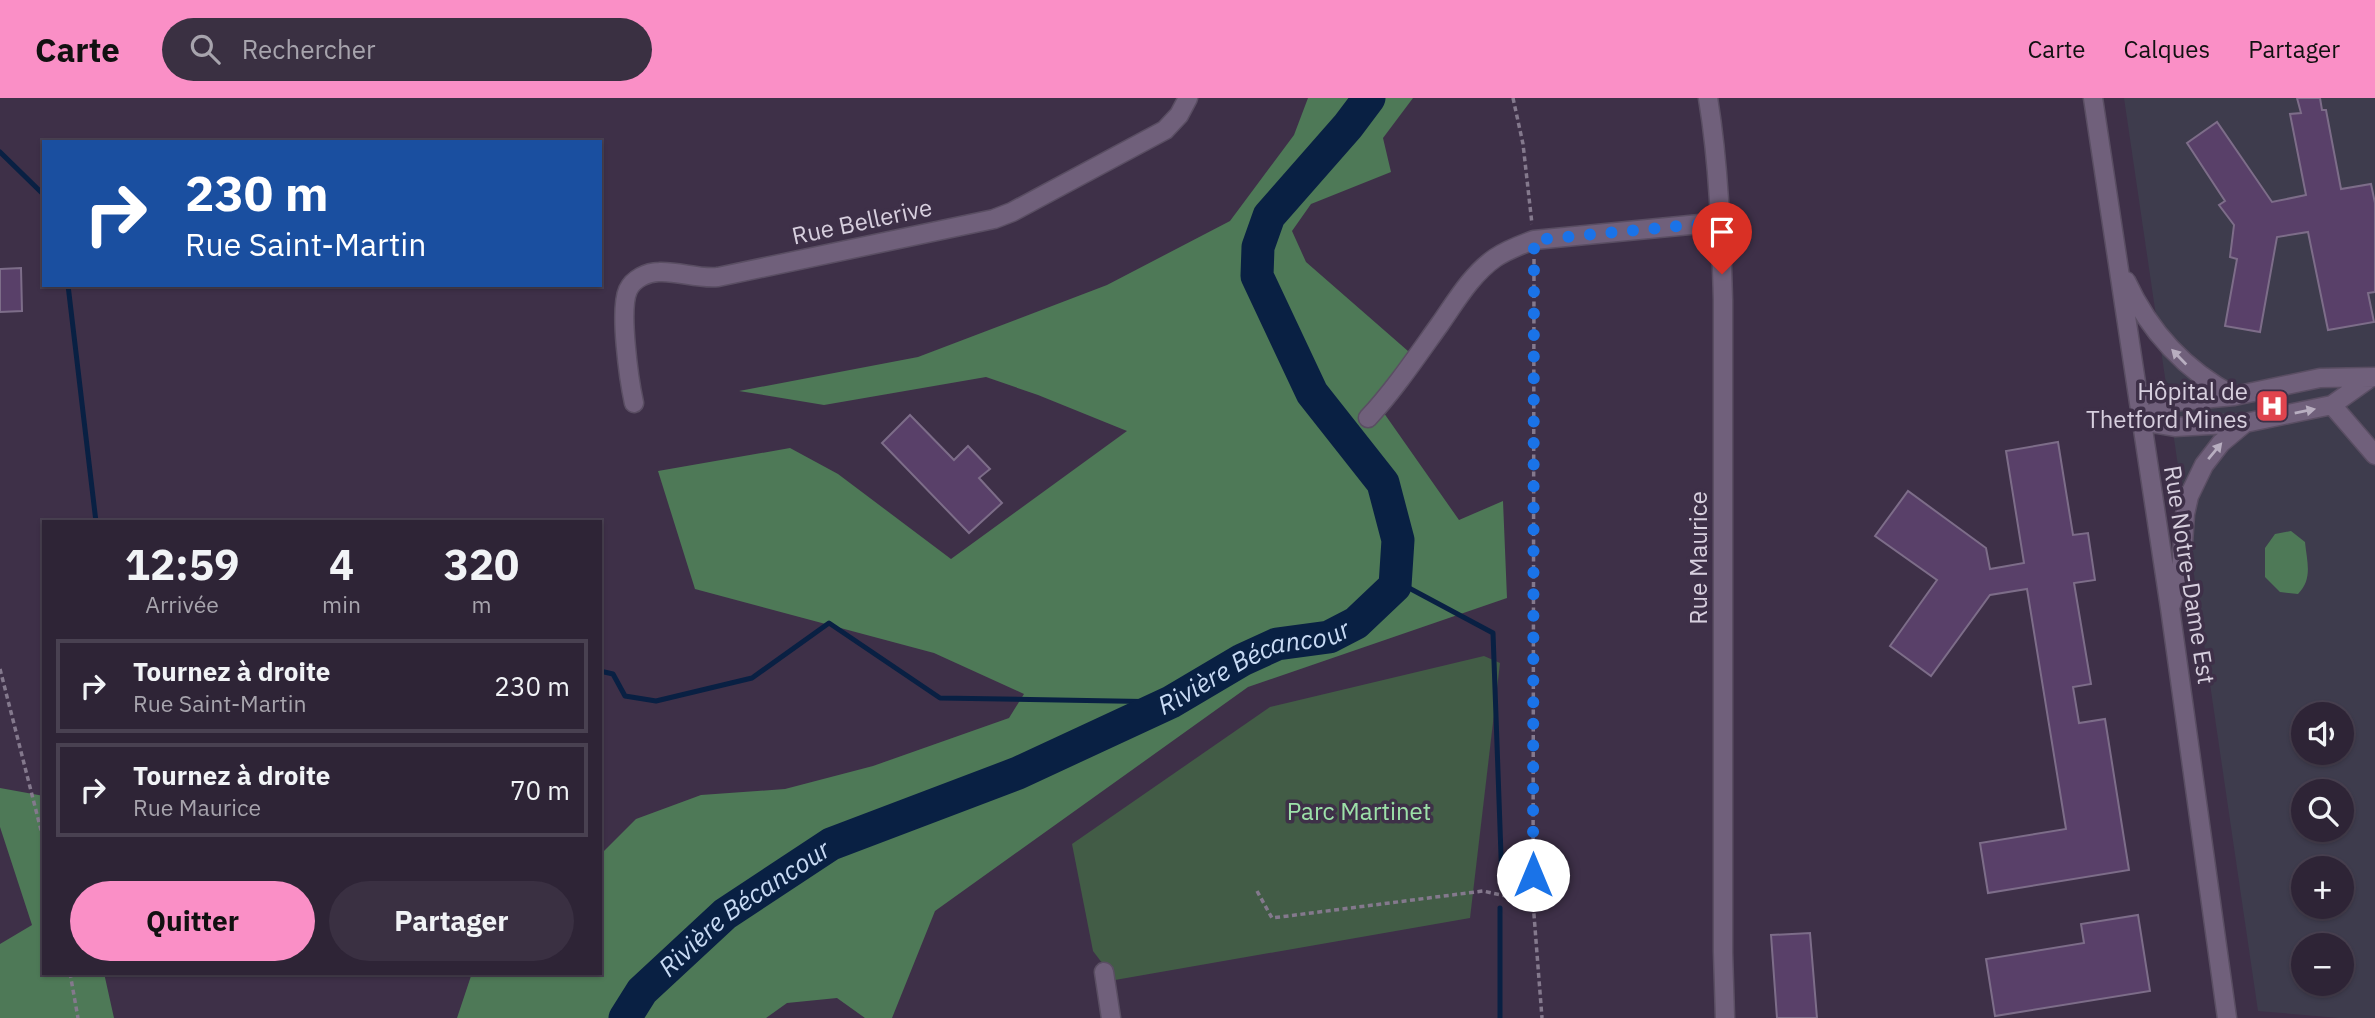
<!DOCTYPE html>
<html lang="fr">
<meta charset="utf-8">
<style>
:root{--surface:#2e2436;--page:#3a3042;--text:#f1f3f6;--muted:#a7a4ad;--line:#494151;--accent:#fa8fc6}
body{margin:0;font-family:"IBM Plex Sans",sans-serif;background:var(--page);color:var(--text);height:100vh;display:flex;flex-direction:column;font-size:26px;white-space:nowrap}
*{box-sizing:border-box;margin:0}
p{font-size:23px;color:var(--muted)}
.icon{flex:none;width:38px;height:38px;fill:none;stroke:currentColor;stroke-width:2;stroke-linecap:round;stroke-linejoin:round}
.map{position:relative;flex:1;overflow:hidden}
.side{position:absolute;left:42px;top:422px;width:560px;height:455px;display:flex;flex-direction:column;background:var(--surface);border-radius:0px;box-shadow:0 2px 5px #0004,0 0 0 2px var(--line)}
.side>*{flex:none}
.banner{position:absolute;left:42px;top:42px;width:560px;height:147px;border-radius:0px;box-shadow:0 2px 5px #0004,0 0 0 2px var(--line);background:#1a4fa0;color:#fff;overflow:hidden}
.tools{position:absolute;left:2291px;top:604px;display:grid;gap:14px}
.tools a{display:grid;place-items:center;width:63px;height:63px;border-radius:50%;background:var(--surface);box-shadow:0 2px 5px #0004,0 0 0 2px var(--line);font-size:35px}
.pin{position:absolute;display:grid;place-items:center;width:60px;height:60px;color:#fff;margin:-72px -30px;border-radius:50% 50% 50% 0;rotate:-45deg;box-shadow:0 0 7px #0007}
.pin .icon{rotate:45deg}
.me{position:absolute;width:77px;margin:-38px;rotate:0deg;stroke-linejoin:round;filter:drop-shadow(0 0 5px #0008)}
.turn{display:flex;align-items:center;gap:24px;height:147px;padding:0 28px;font-size:32px}
.turn .icon{width:91px;height:91px;stroke-width:2.5}
.turn b{display:block;font-size:49px;line-height:60px}
.eta{display:flex;justify-content:space-evenly;align-items:center;height:119px;text-align:center}
.eta b{font-size:42px;font-weight:800;line-height:49px}
.action{display:flex;gap:14px;margin-top:auto;padding:14px 28px}
.action a{flex:1;height:80px;border-radius:42px;background:var(--accent);color:#111;font-size:28px;font-weight:800;line-height:80px;text-align:center}
.action a+a{background:var(--page);color:var(--text)}
ul{padding:0;list-style:none}
li{display:flex;align-items:center;gap:21px;height:94px;margin:0 14px 10px;padding:0 14px;border:4px solid var(--line);border-radius:0px}
li div{flex:1}
li b{display:block;font-size:26px}
li em{font-style:normal}
header{display:flex;align-items:center;gap:42px;box-sizing:border-box;height:98px;padding:0 35px;background:var(--accent);color:#111}
header strong{font-size:33px}
nav{display:flex;gap:38px;margin-inline-start:auto;font-size:24px}
.search{width:490px;height:63px;background:var(--page);display:flex;align-items:center;gap:18px;box-sizing:border-box;padding:0 24px;border-radius:38px;color:var(--muted);font-size:26px}
.map>svg:first-child{display:block}
.medical{fill:#3e3c4d;fill-rule:evenodd}
.green{fill:#425c46}
.forest{fill:#4e7957}
.lines{fill:none;stroke-linecap:round;stroke-linejoin:round}
.stream{stroke:#092043;stroke-width:5}
.river{stroke:#092043;stroke-width:33}
.building{fill:#594069;stroke:#7d6d89;stroke-width:2}
.minor-casing{stroke:#5a4e63;stroke-width:21}
.path{stroke:#84798d;stroke-width:3.5;stroke-dasharray:5 3.5;stroke-linecap:butt}
.minor{stroke:#70607b;stroke-width:18}
.oneway{fill:#b8aec0}
.route{stroke:#1a73e8;stroke-width:12;stroke-dasharray:0 21.6}
.labels{text-anchor:middle;stroke-width:7;stroke-linejoin:round;paint-order:stroke}
.street-label{font-size:24px;fill:#d7cfde;stroke:#3e3048}
.poi-label{font-size:24px;fill:#d7cfde;stroke:#3e3048;text-anchor:end}
.park-label{font-size:24px;fill:#9de1a9;stroke:#3e3048}
.water-label{font-size:26px;font-style:italic;fill:#c8daf4;stroke:#3e3048}
</style>
<header>
<strong>Carte</strong>
<div class="search"><svg class="icon" aria-label="search" viewBox="0 0 24 24"><circle cx="10" cy="10" r="6"/><path d="M15 15l6 6"/></svg>Rechercher</div>
<nav><a>Carte</a><a>Calques</a><a>Partager</a></nav>
</header>
<div class="map">
<svg width="2375" height="920" viewBox="0 0 2375 920">
<rect width="100%" height="100%" fill="#3e3048"/>
<path class="medical" d="M 2124,0 L 2375,0 L 2375,920 L 2339,920 L 2258,913 ZM 2303,616 L 2342,616 L 2342,654 L 2303,654 ZM 2303,693 L 2342,693 L 2342,732 L 2303,732 ZM 2303,770 L 2342,770 L 2342,808 L 2303,808 ZM 2303,847 L 2342,847 L 2342,886 L 2303,886 Z"/>
<path class="green" d="M 1484,558 L 1500,565 L 1470,820 L 1115,882 L 1093,853 L 1072,746 L 1270,609 Z"/>
<path class="forest" d="M 1308,0 L 1413,0 L 1383,40 L 1391,74 L 1311,106 L 1292,133 L 1306,164 L 1416,260 L 1379,308 L 1459,422 L 1503,403 L 1507,500 L 1248,589 L 935,813 L 892,920 L 865,920 L 837,900 L 787,905 L 766,920 L 457,920 L 472,875 L 600,875 L 600,757 L 636,721 L 701,697 L 785,691 L 873,668 L 1009,620 L 1024,596 L 934,555 L 695,491 L 658,373 L 790,350 L 838,376 L 951,461 L 1127,333 L 1038,297 L 986,279 L 824,307 L 739,293 L 918,259 L 1107,187 L 1230,123 L 1294,37 Z
M 2291,433 L 2305,444 C 2307,464 2313,481 2298,496 L 2280,494 L 2265,479 L 2265,450 L 2275,436 Z
M 0,690 L 44,698 L 44,875 L 104,875 L 114,920 L 0,920 L 0,846 L 32,827 L 0,729 Z"/>
<g class="lines">
<path class="stream" d="M 0,54 L 44,97
M 68,187 L 96,424
M 1395,488 L 1409,490 L 1493,535 L 1502,785
M 600,573 L 613,576 L 625,598 L 656,603 L 752,580 L 829,525 L 940,600 L 1171,604
M 1500,920 L 1500,810"/>
<path class="river" id="s1" d="M 625,920 L 642,893 L 725,816 L 831,746 L 1018,675 L 1171,604 L 1242,562 L 1277,546 L 1329,539 L 1356,525 L 1395,488 L 1398,442 L 1383,385 L 1312,295 L 1257,178 L 1258,149 L 1269,118 L 1348,28 L 1369,0"/>
</g>
<path class="building" d="M 2297,0 L 2320,0 L 2322,12 L 2326,12 L 2341,91 L 2371,86 L 2375,105 L 2375,194 L 2368,195 L 2374,224 L 2328,232 L 2308,134 L 2277,139 L 2260,234 L 2225,228 L 2237,161 L 2230,159 L 2234,127 L 2219,107 L 2225,103 L 2187,45 L 2217,24 L 2272,104 L 2306,97 L 2290,16 L 2301,15 Z
M 21,170 L 22,213 L 0,214 L 0,171 Z
M 910,317 L 954,362 L 968,348 L 990,371 L 979,380 L 1002,405 L 969,435 L 882,345 Z
M 2058,344 L 2073,437 L 2088,435 L 2095,482 L 2074,485 L 2091,586 L 2073,589 L 2079,625 L 2105,621 L 2129,772 L 1988,795 L 1980,745 L 2066,731 L 2027,491 L 1990,497 L 1931,578 L 1890,548 L 1937,482 L 1875,438 L 1908,393 L 1986,450 L 1990,471 L 2024,465 L 2006,353 Z
M 2138,817 L 2150,893 L 1995,918 L 1986,861 L 2084,845 L 2081,826 Z
M 1810,835 L 1817,920 L 1777,920 L 1771,837 Z"/>
<g class="lines">
<defs>
<path id="minor" d="M 1708,0 C 1719,67 1721,134 1723,202 L 1723,854 L 1725,920
M 2093,0 L 2170,510 L 2227,920
M 2126,183 C 2149,233 2186,273 2234,298
M 634,305 C 629,282 619,212 628,192 C 633,181 647,174 659,174 C 679,173 697,181 718,179 L 994,121 L 1012,114 L 1165,32 L 1179,17 L 1188,0
M 2332,307 L 2375,357
M 1368,320 C 1395,291 1417,258 1440,226 C 1456,203 1472,176 1495,160 C 1507,152 1520,147 1534,142 L 1721,124
M 2140,323 L 2170,304 L 2234,298 L 2320,280 L 2375,279
M 2140,323 L 2175,329 L 2245,325 L 2332,307 L 2370,280
M 2171,507 L 2181,474 L 2185,416 L 2189,398 L 2204,367 L 2221,345 L 2245,325
M 1104,874 L 1111,920"/>
</defs>
<use href="#minor" class="minor-casing"/>
<path class="path" d="M 1513,0 L 1523,46 L 1532,126
M 1534,161 L 1533,804 L 1542,920
M 0,571 L 44,744
M 1257,793 L 1272,820 L 1483,793 L 1533,804
M 70,875 L 78,920"/>
<use href="#minor" class="minor"/>
</g>
<defs><path id="oneway-solid" d="M-6-.8H1V-3.2L6.5 0L1 3.2V.8H-6Z" transform="scale(1.75)"/></defs>
<g class="oneway">
<use href="#oneway-solid" transform="translate(2179 259) rotate(-134)"/>
<use href="#oneway-solid" transform="translate(2305 313) rotate(-11)"/>
<use href="#oneway-solid" transform="translate(2215 353) rotate(-50)"/>
</g>
<g class="lines">
<path class="route" d="M 1533,777 L 1534,142 L 1721,124 L 1722,176"/>
</g>
<defs>
<symbol id="hospital-square" viewBox="-11 -11 22 22"><rect x="-9" y="-9" width="18" height="18" rx="4" fill="#e0444e" stroke="#3e3048"/><path d="M-5-5h3v3.5h4V-5h3V5h-3V1.5h-4V5h-3Z" fill="#fff"/></symbol>
</defs>
<g fill-rule="evenodd">
<use href="#hospital-square" x="2253" y="289" width="38" height="38"/>
</g>
<g class="labels">
<g class="street-label">
<text transform="translate(862 124) rotate(-12)" y="8">Rue Bellerive</text>
<text transform="translate(1699 460) rotate(-90)" y="8">Rue Maurice</text>
<text transform="translate(2189 477) rotate(81)" y="8">Rue Notre-Dame Est</text>
</g>
<g class="poi-label">
<text x="2248" y="302">Hôpital de<tspan x="2248" dy="28">Thetford Mines</tspan></text>
</g>
<g class="park-label">
<text x="1359" y="722">Parc Martinet</text>
</g>
<g class="water-label">
<text dy="9" stroke="none"><textPath href="#s1" startOffset="732">Rivière Bécancour</textPath></text>
<text dy="9" stroke="none"><textPath href="#s1" startOffset="164">Rivière Bécancour</textPath></text>
</g>
</g>
</svg>
<div class="tools">
<a><svg class="icon" aria-label="sound" viewBox="0 0 24 24"><path d="M4 9h4l5-4v14l-5-4H4zM17 9q2 3 0 6"/></svg></a>
<a><svg class="icon" aria-label="search" viewBox="0 0 24 24"><circle cx="10" cy="10" r="6"/><path d="M15 15l6 6"/></svg></a>
<a>+</a>
<a>−</a>
</div>
<div class="pin" style="left:1722px;top:176px;background:#d93025"><svg class="icon" aria-label="arrive" viewBox="0 0 24 24"><path d="M6 21V4h12l-3 4 3 4H6"/></svg></div>
<svg class="me" style="left:1533px;top:777px" viewBox="-20 -20 40 40"><circle r="19" fill="#fff"/><path d="M0-13L10 11 0 6-10 11z" fill="#1a73e8"/></svg>
<div class="banner">
<div class="turn"><svg class="icon" aria-label="right" viewBox="0 0 24 24"><path d="M7 20v-9h11M14 6l5 5-5 5"/></svg><div><b>230 m</b>Rue Saint-Martin</div></div>
</div>
<section class="side">
<div class="eta">
<div><b>12:59</b><p>Arrivée</p></div>
<div><b>4</b><p>min</p></div>
<div><b>320</b><p>m</p></div>
</div>
<ul>
<li><svg class="icon" aria-label="right" viewBox="0 0 24 24"><path d="M7 20v-9h11M14 6l5 5-5 5"/></svg><div><b>Tournez à droite</b><p>Rue Saint-Martin</p></div><em>230 m</em></li>
<li><svg class="icon" aria-label="right" viewBox="0 0 24 24"><path d="M7 20v-9h11M14 6l5 5-5 5"/></svg><div><b>Tournez à droite</b><p>Rue Maurice</p></div><em>70 m</em></li>
</ul>
<div class="action"><a>Quitter</a><a>Partager</a></div>
</section>
</div>
